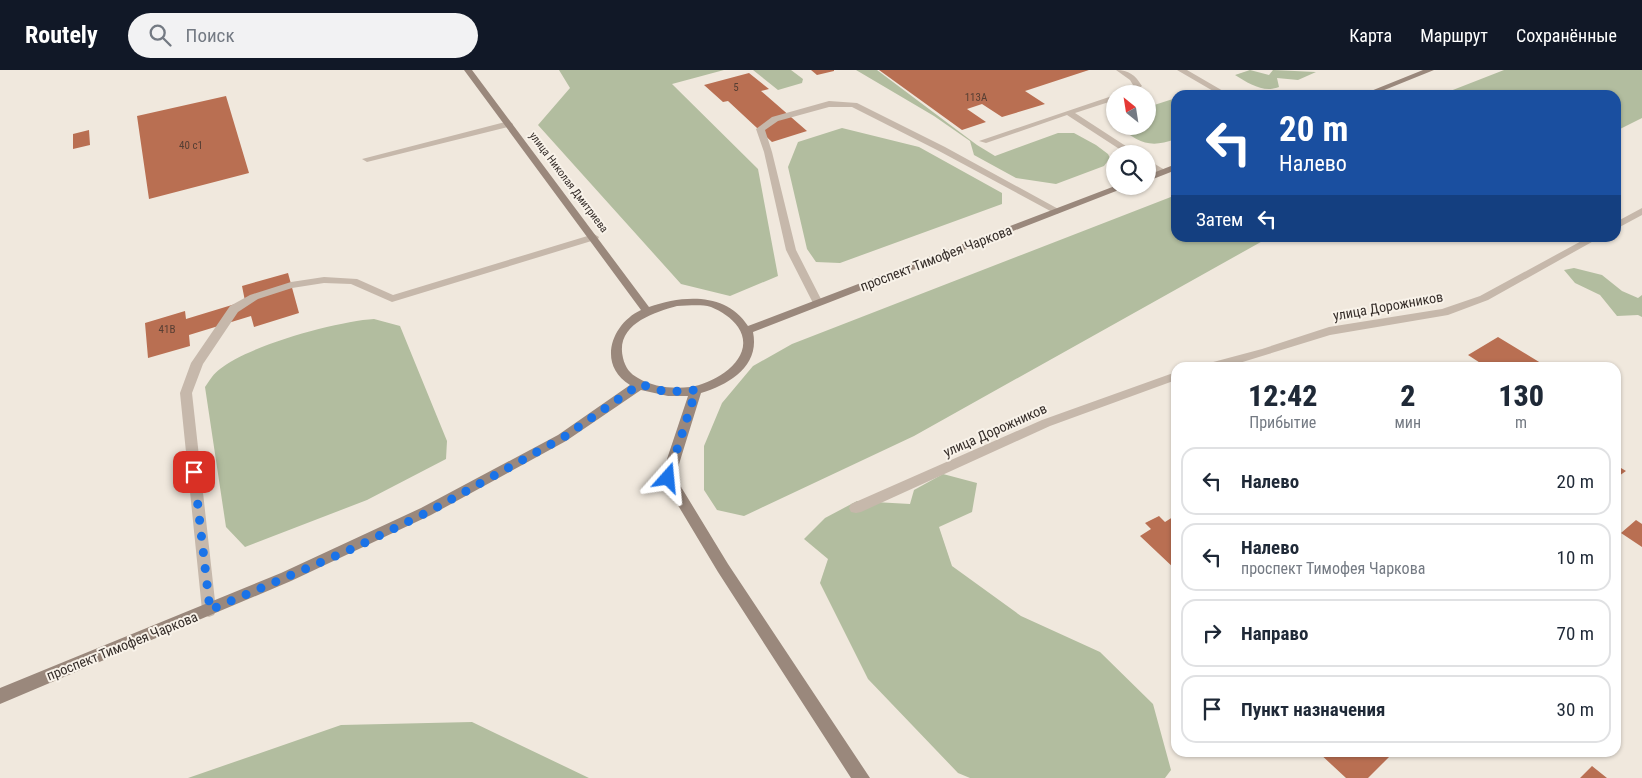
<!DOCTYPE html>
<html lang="ru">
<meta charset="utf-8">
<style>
:root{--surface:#fff;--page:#f2f2f3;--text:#1f2937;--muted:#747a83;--line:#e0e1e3;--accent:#111827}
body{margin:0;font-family:"Roboto Condensed",sans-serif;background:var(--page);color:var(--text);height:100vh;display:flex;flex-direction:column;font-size:19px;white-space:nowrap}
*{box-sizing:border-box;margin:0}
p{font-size:16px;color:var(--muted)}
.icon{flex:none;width:28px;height:28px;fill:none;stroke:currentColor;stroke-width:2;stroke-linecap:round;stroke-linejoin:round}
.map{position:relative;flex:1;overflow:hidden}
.sheet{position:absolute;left:1171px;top:292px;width:450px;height:395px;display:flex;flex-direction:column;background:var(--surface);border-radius:15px;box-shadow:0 1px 4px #0004}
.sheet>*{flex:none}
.top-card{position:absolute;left:1171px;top:20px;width:450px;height:152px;border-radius:15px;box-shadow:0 1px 4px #0004;background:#1a4fa0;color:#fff;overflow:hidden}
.needle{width:32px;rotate:330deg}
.fabs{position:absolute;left:1106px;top:15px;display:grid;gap:10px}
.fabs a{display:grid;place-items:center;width:50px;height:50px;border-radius:50%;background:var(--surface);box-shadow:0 1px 4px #0004;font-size:25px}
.pin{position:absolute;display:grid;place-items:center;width:42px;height:42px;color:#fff;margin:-21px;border-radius:10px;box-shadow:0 2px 8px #0006}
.me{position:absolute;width:55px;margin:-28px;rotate:18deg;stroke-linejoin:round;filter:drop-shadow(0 0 4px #0008)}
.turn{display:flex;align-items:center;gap:18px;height:105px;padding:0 25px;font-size:22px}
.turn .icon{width:65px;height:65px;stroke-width:2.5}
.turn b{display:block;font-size:35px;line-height:42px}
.then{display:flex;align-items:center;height:48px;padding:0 25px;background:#0003;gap:10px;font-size:19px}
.eta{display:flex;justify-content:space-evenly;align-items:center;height:85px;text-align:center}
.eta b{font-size:30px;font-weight:800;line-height:35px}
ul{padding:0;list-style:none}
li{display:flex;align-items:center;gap:15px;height:68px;margin:0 10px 8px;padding:0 15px;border:2px solid var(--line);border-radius:15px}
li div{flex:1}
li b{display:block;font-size:19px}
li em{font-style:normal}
header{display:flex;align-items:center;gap:30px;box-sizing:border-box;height:70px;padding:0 25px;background:var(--accent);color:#fff}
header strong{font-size:24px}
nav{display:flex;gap:28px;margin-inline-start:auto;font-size:18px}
.search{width:350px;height:45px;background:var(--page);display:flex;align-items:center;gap:12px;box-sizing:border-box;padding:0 18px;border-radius:28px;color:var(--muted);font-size:19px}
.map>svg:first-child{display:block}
.green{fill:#b2bd9f}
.building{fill:#b96f52}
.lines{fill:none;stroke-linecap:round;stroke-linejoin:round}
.service{fill:#c6b8ab;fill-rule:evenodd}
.minor{fill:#c6b8ab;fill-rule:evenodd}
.secondary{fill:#9a887c;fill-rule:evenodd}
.route{stroke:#1a73e8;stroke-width:9;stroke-dasharray:0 16.2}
.labels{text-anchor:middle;stroke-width:4;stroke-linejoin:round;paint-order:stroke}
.number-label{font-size:11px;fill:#563e33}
.far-street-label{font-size:11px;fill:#352d29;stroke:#f8f2e9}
.street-label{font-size:14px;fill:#352d29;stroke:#f8f2e9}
</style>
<header>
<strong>Routely</strong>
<div class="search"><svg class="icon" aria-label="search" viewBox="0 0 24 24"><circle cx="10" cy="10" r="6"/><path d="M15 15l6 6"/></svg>Поиск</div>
<nav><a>Карта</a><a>Маршрут</a><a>Сохранённые</a></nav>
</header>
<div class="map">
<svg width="1642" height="708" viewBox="0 0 1642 708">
<rect width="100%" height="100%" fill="#f0e8dd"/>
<path class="green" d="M 559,0 L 724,0 L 672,14 L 758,99 L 778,206 L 730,226 L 681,214 L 538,55 L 570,18 Z
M 753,0 L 791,0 L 803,9 L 802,13 L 778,20 Z
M 856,0 L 877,0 L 977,75 L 995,86 L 1058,63 L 1074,63 L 1096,75 L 1108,84 L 1110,88 L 1104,96 L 1056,114 L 1016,108 L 974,85 L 970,71 L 934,46 Z
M 1250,0 L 1269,5 L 1273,0 L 1316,2 L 1298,10 L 1277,8 L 1279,17 C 1264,23 1249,14 1235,5 Z
M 1504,0 L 1642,0 L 1642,48 L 1616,61 L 1616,25 L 1440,25 Z
M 1176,28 L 1176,69 C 1148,79 1140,72 1116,56 L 1148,56 L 1148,37 Z
M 842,58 L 919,77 L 1002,123 L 1002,134 L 840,193 L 816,192 L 807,179 L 788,97 L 798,72 Z
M 1176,125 L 1176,168 L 1268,168 L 914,366 L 744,446 L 717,440 L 704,420 L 704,376 L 722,333 L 753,296 L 792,274 Z
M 1574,198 L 1602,205 L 1622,221 L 1638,228 L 1642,225 L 1642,247 L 1638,245 L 1617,246 L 1600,225 L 1575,213 L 1564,200 Z
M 374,249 L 400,256 L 447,371 L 446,389 L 367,430 L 245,477 L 226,457 L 205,317 C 209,311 214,303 220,299 C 247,276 338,251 374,249 Z
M 943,404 L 977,413 L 972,442 L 939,457 L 952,496 L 1021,546 L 1100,582 L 1153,634 L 1171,700 L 1165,708 L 970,708 L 958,703 L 868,609 L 820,513 L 828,489 L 804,469 L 825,448 L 857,431 L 910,434 L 914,420 Z
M 472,652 L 589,708 L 188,708 L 341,655 Z"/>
<path class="building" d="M 811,0 L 834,0 L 834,1 L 817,5 Z
M 879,0 L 1089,0 L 1025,21 L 1045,34 L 1002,47 L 982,34 L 967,39 L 986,52 L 962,60 Z
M 749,3 L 769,19 L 761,21 L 807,61 L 772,72 L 728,31 L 723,32 L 704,15 Z
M 226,26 L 249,103 L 149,129 L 137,46 Z
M 89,60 L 90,75 L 73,79 L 73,64 Z
M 288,203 L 299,243 L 254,257 L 251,246 L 189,265 L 190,276 L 148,288 L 145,253 L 185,241 L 186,249 L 245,231 L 242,216 Z
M 1498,267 L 1549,298 L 1488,298 L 1468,285 Z
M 1616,395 L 1626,401 L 1616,408 Z
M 1176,445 L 1176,500 L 1140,466 L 1151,459 L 1145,453 L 1159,446 L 1165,452 Z
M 1636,450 L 1642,454 L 1642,477 L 1621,463 Z
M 1318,682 L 1394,682 L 1368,708 L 1346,708 Z
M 1592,696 L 1607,708 L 1580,708 Z"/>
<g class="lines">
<path class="service" d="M 1116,0 C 1129,0 1135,5 1142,16 L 1131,24 L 1121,24 L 1133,15 L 1130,10 Z
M 1115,25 L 1115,30 L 1075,43 L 1138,84 L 1127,84 L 1067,45 L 986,73 L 979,71 Z
M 829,31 L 857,33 L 945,77 L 1062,141 L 1057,144 L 1054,143 L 939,81 L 852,37 L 829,37 L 778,51 L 765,60 L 772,82 L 796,180 L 823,233 L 822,235 L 814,235 L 786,180 L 764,82 L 756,59 L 772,47 Z
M 509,51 L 513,54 L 512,56 L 367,92 L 362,89 Z
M 1148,90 L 1165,100 L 1165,104 L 1159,104 L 1148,97 Z
M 594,164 L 599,167 L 598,169 L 392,232 L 351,214 L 324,213 L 292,218 L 258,229 L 238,242 L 203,294 L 192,323 L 216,540 L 214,545 L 209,547 L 204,545 L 202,540 L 180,323 L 191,293 L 230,236 L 250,225 L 291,212 L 324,207 L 357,209 L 393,225 Z"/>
<path class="minor" d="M 1177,0 L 1187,0 L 1230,25 L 1220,25 Z
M 1642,138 L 1642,145 L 1616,159 L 1616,152 Z
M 1587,168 L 1599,168 L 1488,230 L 1448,245 L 1330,265 L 1223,298 L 1200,298 L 1202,295 L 1262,279 L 1329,257 L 1442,239 L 1480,226 Z
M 1176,302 L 1176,310 L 1050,356 L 861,442 L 856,443 L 851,442 L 849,438 L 851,434 L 1042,350 Z"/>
<path class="secondary" d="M 464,0 L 472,0 L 649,237 C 683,225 726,222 748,256 L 1115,116 L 1129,116 L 753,262 C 760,296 730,314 701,323 L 675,407 L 728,494 L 870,708 L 851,708 L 718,502 L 661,407 L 688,326 L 668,326 L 641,320 L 566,371 L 431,445 L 291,511 L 0,634 L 0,618 L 281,503 L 421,438 L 558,365 L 630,315 C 597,295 611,254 641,240 ZM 677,236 C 688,236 700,234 711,237 C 721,241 732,248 738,257 C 758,287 716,313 690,317 C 672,319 653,317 638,308 C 630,304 625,297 623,288 C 615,255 652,243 677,236 Z
M 1423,0 L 1434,0 L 1372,25 L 1361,25 Z
M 1176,94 L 1176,100 L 1148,111 L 1148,105 Z"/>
</g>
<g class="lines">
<path class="route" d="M 194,402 L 210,540 L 354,478 L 432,440 L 564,367 L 640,314 L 666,322 L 696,320 L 668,408"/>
</g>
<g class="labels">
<g class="number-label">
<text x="736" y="21">5</text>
<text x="976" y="31">113А</text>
<text x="191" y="79">40 с1</text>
<text x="167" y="263">41В</text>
</g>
<g class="far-street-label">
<text transform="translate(569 112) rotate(53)" y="4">улица Николая Дмитриева</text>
</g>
<g class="street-label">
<text transform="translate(936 188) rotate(-21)" y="5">проспект Тимофея Чаркова</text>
<text transform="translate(1388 236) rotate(-10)" y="5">улица Дорожников</text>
<text transform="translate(995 360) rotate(-24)" y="5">улица Дорожников</text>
<text transform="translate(122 576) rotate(-22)" y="5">проспект Тимофея Чаркова</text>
</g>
</g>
</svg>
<div class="fabs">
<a><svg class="needle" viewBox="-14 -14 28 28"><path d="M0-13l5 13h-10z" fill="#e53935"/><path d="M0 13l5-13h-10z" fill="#747a83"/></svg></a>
<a><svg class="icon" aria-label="search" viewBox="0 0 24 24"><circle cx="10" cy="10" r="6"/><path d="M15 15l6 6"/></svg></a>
</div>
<div class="pin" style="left:194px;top:402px;background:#d93025"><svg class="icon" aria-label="arrive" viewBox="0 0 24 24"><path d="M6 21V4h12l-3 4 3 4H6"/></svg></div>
<svg class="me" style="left:668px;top:408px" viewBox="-20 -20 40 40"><path d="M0-17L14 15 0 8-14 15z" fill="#1a73e8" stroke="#fff" stroke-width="4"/></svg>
<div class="top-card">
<div class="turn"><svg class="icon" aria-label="left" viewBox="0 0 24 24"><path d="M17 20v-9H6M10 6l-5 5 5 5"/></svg><div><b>20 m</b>Налево</div></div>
<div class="then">Затем<svg class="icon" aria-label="left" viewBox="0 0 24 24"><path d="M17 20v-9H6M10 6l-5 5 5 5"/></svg></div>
</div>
<section class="sheet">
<div class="eta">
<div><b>12:42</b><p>Прибытие</p></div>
<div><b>2</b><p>мин</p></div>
<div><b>130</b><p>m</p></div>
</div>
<ul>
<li><svg class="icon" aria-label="left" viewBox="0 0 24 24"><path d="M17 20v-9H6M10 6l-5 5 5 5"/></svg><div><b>Налево</b></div><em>20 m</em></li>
<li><svg class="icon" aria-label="left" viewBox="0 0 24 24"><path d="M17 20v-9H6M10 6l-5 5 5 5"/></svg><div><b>Налево</b><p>проспект Тимофея Чаркова</p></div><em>10 m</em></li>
<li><svg class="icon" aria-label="right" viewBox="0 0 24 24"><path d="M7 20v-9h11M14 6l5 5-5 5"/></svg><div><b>Направо</b></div><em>70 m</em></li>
<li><svg class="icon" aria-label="arrive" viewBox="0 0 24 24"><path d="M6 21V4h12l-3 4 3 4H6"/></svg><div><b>Пункт назначения</b></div><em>30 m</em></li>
</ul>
</section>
</div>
